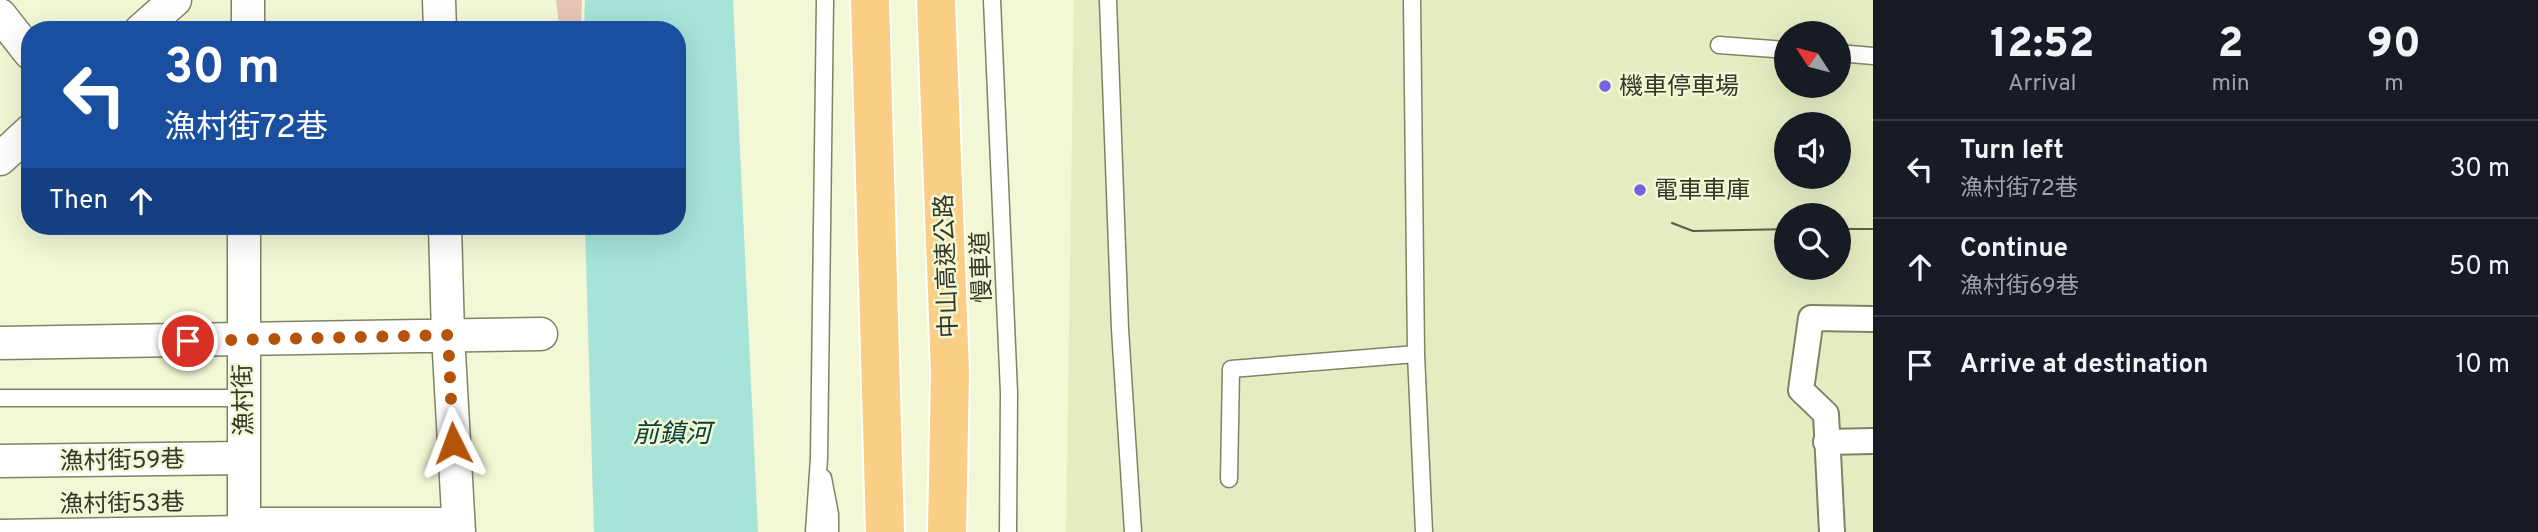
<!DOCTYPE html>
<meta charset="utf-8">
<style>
:root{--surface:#171b24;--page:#20242c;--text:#f1f3f6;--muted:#9ea1a6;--line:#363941}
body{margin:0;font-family:Overpass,"Noto Sans TC",sans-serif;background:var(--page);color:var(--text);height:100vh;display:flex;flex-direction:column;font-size:26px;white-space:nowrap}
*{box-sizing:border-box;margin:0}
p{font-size:23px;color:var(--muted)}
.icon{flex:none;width:38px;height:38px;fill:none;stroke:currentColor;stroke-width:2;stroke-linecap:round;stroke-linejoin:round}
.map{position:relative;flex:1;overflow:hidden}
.sheet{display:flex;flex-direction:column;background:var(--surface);width:665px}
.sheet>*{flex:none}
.banner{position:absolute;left:21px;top:21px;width:665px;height:214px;border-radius:28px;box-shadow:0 7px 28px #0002;background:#1a4fa0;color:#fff;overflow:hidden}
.needle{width:46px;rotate:306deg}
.buttons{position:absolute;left:1774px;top:21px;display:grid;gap:14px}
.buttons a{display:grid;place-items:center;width:77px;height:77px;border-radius:50%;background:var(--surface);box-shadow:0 7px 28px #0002;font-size:35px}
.pin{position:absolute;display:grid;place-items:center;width:60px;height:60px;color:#fff;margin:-30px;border:4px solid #fff;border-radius:50%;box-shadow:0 2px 7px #0007}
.me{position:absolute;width:77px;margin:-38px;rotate:357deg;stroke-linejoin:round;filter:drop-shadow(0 0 5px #0008)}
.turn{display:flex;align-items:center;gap:24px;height:147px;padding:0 28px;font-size:32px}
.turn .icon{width:91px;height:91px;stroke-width:2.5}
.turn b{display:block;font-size:49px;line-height:60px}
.then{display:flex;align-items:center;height:66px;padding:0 28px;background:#0003;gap:14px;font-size:26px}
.eta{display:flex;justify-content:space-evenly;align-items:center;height:119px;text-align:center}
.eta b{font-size:42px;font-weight:800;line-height:49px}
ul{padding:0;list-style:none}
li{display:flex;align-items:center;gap:21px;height:98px;padding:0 28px;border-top:2px solid var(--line)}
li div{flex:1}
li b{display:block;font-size:26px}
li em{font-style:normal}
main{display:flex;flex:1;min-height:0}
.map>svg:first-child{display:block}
.built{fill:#e6ecc2;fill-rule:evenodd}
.green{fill:#e6c5b6}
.water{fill:#a6e3d8}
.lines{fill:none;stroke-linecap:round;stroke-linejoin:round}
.service-casing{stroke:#7f8364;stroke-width:19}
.pedestrian-casing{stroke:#7f8364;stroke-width:28}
.minor-casing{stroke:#7f8364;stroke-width:35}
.motorway-casing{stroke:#fff;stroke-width:42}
.service{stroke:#fff;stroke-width:16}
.pedestrian{stroke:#fff;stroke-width:24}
.minor{stroke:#fff;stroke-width:32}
.motorway{stroke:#face84;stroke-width:38}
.tram{stroke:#595c4a;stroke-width:2}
.route{stroke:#b45309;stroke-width:12;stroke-dasharray:0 21.6}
.poi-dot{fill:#7564df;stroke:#f2f7d5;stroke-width:2.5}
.labels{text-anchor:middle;stroke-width:5;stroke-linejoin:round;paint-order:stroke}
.poi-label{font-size:24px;fill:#353729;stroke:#f2f7d5;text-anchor:start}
.street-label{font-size:24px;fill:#353729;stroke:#f2f7d5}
.water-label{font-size:26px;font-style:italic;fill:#074039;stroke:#f2f7d5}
</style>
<main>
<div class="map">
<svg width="1873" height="532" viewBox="0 0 1873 532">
<rect width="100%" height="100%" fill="#f2f7d5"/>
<path class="built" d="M 1074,0 L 1873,0 L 1873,532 L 1066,532 ZM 1787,33 L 1839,33 L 1839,86 L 1787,86 ZM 1787,124 L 1839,124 L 1839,177 L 1787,177 ZM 1787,215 L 1839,215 L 1839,268 L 1787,268 Z"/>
<path class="green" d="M 556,0 L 582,0 L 581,30 L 560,30 Z"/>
<path class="water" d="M 585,0 L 733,0 L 758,532 L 594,532 L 585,226 L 677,226 L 677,30 L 584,30 Z"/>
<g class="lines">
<defs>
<path id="service" d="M 992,0 L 1009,393 L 1008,532
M 1108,0 L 1120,329 L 1133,532
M 1412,0 L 1416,354 L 1424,532
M 1719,45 L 1787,50
M 1839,53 L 1873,56
M 0,398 L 243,398
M 823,478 L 830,514 L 830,532
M 1229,479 L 1231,369 L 1416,354
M 0,528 L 244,524
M 814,532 L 819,458 L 825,0"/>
<path id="pedestrian" d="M 1826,442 L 1873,441
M 1832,532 L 1826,414 L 1801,390 L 1811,318 L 1873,319"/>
<path id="minor" d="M 439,0 L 440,30
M 0,15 L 30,53
M 141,30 L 175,0
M 248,30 L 248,0
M 0,159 L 30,131
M 244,226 L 244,532
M 445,226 L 448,335 L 459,532
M 0,343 L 541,334
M 0,461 L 244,458
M 244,524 L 458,524"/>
<path id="motorway" d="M 870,0 L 885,532
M 936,0 L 950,372 L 947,532"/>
</defs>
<use href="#service" class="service-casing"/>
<use href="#pedestrian" class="pedestrian-casing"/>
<use href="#minor" class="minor-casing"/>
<use href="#motorway" class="motorway-casing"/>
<use href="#service" class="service"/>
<use href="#pedestrian" class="pedestrian"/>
<use href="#minor" class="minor"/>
<use href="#motorway" class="motorway"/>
<path class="tram" d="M 1672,223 L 1693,231 L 1787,229
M 1839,229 L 1873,229"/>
</g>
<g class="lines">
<path class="route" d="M 188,341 L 448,335 L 453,443"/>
</g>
<g class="poi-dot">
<circle cx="1605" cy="86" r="7"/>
<circle cx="1640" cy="190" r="7"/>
</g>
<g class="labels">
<g class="poi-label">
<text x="1619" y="94">機車停車場</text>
<text x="1654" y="198">電車車庫</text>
</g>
<g class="street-label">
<text transform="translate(946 266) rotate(-92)" y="8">中山高速公路</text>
<text transform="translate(981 267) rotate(-92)" y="8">慢車道</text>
<text transform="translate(243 400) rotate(-91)" y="8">漁村街</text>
<text transform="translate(122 460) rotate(-1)" y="8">漁村街59巷</text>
<text transform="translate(122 503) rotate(-1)" y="8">漁村街53巷</text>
</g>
<g class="water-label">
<text x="672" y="442">前鎮河</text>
</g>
</g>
</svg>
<div class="buttons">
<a><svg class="needle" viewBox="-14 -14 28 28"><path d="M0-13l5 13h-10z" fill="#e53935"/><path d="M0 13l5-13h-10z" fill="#9ea1a6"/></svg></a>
<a><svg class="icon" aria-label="sound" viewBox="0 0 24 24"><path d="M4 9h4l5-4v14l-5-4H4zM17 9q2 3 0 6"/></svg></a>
<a><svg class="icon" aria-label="search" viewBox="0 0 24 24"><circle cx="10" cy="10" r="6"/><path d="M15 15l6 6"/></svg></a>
</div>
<div class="pin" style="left:188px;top:341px;background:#d93025"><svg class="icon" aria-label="arrive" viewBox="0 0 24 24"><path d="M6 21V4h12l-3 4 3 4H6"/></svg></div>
<svg class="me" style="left:453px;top:443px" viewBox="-20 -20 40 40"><path d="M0-17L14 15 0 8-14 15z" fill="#b45309" stroke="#fff" stroke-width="4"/></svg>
<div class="banner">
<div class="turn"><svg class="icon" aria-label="left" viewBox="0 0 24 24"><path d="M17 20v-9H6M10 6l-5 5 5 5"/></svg><div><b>30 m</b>漁村街72巷</div></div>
<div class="then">Then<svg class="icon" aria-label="ahead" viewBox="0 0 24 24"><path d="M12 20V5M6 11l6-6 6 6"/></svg></div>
</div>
</div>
<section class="sheet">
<div class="eta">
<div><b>12:52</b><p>Arrival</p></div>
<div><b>2</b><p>min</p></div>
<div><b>90</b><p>m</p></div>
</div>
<ul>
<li><svg class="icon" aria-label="left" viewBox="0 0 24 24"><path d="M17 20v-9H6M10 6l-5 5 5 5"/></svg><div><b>Turn left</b><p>漁村街72巷</p></div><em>30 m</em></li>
<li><svg class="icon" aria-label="ahead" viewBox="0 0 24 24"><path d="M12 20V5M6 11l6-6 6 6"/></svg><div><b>Continue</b><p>漁村街69巷</p></div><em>50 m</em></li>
<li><svg class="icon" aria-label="arrive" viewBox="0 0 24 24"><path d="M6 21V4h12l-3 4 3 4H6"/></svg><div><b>Arrive at destination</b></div><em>10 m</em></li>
</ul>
</section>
</main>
